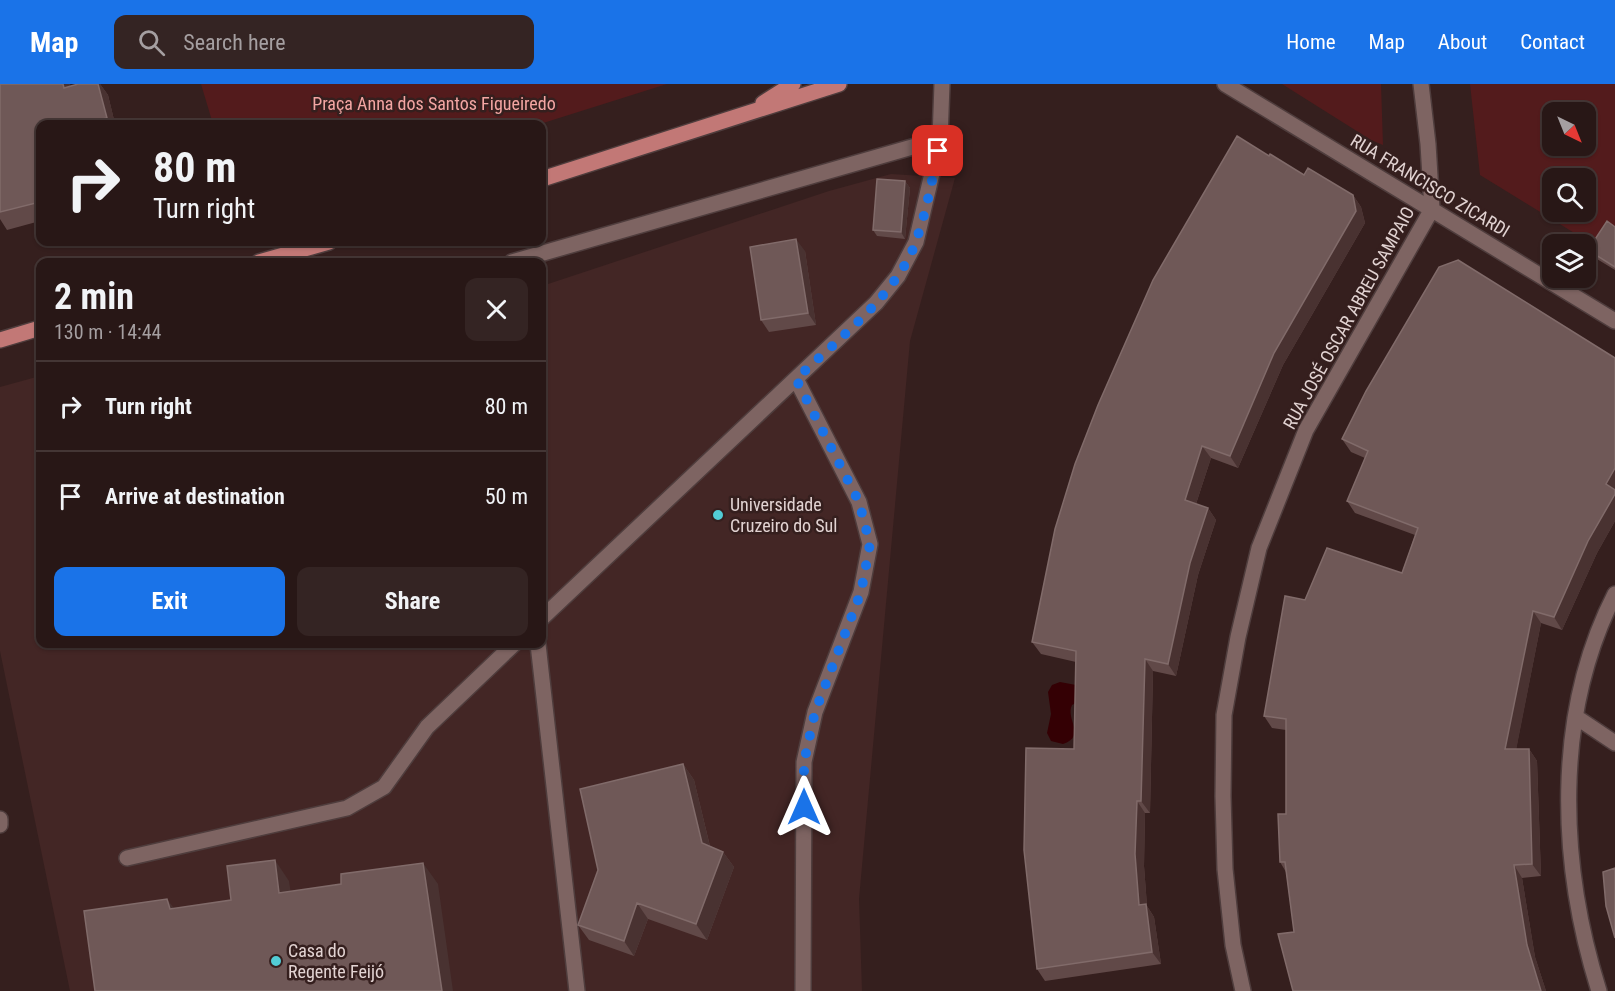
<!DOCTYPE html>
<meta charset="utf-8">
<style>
:root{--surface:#281716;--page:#342423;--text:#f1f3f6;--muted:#a59fa1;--line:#443635;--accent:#1a73e8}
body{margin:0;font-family:"Roboto Condensed",sans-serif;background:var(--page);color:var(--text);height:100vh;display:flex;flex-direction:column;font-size:22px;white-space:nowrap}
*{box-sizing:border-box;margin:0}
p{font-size:20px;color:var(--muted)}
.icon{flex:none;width:33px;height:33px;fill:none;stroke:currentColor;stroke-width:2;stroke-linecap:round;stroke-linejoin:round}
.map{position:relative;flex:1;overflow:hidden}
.details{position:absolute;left:36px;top:174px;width:510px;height:390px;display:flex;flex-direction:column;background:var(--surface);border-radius:12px;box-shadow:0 2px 4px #0004,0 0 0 2px var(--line)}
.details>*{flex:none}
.guide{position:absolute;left:36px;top:36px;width:510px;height:126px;border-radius:12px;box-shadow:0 2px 4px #0004,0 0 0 2px var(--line);background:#281716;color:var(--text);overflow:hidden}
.needle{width:39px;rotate:137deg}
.fabs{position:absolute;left:1542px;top:18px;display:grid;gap:12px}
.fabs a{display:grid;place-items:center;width:54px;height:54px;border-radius:12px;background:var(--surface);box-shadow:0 2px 4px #0004,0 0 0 2px var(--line);font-size:30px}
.pin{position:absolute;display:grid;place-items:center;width:51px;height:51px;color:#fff;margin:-26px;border-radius:12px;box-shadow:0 3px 9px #0006}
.me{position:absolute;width:66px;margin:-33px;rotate:0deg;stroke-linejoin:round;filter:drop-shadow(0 0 4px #0008)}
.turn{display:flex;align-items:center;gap:21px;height:126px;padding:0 18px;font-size:27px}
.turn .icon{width:78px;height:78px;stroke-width:2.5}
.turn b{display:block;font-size:42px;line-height:51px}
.round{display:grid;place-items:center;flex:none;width:63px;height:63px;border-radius:12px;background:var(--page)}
.summary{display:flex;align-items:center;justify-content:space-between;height:102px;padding:0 18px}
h1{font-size:36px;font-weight:700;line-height:45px}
.button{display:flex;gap:12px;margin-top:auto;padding:12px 18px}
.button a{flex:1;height:69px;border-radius:12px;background:var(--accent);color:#fff;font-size:24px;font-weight:700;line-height:69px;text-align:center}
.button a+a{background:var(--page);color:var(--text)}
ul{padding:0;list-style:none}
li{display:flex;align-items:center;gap:18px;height:90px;padding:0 18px;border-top:2px solid var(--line)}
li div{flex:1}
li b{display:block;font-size:22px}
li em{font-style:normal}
header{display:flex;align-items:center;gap:36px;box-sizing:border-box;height:84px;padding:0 30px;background:var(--accent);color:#fff}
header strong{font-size:28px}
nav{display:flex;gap:33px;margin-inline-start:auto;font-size:21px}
.search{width:420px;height:54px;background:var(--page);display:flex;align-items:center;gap:15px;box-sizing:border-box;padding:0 21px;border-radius:12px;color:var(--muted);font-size:22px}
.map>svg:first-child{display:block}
.built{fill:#432625}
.green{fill:#531b1c;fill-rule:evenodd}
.water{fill:#340004}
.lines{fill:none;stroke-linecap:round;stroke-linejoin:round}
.minor-casing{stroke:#4f3d3d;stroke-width:18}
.major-casing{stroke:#4f3d3d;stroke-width:18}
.minor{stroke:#7e6462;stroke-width:15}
.major{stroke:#c27876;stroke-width:15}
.wall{fill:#614948}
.shaded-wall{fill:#493231}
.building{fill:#6f5857;stroke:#816b6a;stroke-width:1.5}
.route{stroke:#1a73e8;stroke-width:10;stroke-dasharray:0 18}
.poi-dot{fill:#52ccd5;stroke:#351f1e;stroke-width:2}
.labels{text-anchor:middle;stroke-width:5;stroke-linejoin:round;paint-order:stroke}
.park-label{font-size:18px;fill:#f4a6a3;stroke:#351f1e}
.street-label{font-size:18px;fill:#e2d3d2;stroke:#351f1e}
.poi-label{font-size:18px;fill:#e2d3d2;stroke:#351f1e;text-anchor:start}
</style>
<header>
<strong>Map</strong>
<div class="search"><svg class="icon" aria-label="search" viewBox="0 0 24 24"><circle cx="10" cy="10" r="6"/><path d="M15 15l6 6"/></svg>Search here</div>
<nav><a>Home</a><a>Map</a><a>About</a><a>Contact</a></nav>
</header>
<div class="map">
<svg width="1615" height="907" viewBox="0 0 1615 907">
<rect width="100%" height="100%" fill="#351f1e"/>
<path class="built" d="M 891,90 L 955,94 L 910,257 L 859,815 L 862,907 L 70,907 L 0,567 L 0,303 L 40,292 L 40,560 L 542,560 L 542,202 L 829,107 Z"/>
<path class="green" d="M 201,0 L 667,0 L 540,40 L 213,40 Z
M 1282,0 L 1381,0 L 1383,61 L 1371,56 Z
M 1470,0 L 1615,0 L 1615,174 L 1480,91 ZM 1552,28 L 1586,28 L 1586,62 L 1552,62 ZM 1552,94 L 1586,94 L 1586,128 L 1552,128 Z"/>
<path class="water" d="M 1060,598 L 1076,601 L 1076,619 L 1072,621 C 1065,635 1087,652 1063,660 L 1051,657 L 1047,649 L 1051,630 L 1048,608 L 1052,601 Z"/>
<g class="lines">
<defs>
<path id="minor" d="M 1225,0 L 1615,237
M 512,178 L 940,55 L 942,0
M 796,295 L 859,418 L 870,460 L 861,508 L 815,628 L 804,678 L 803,907
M 542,534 L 876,219 L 898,192 L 916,158 L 940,55
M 538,560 L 577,907
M 1576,633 L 1615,659
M 0,735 L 0,741
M 127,774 L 347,724 L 384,703 L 427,643 L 514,560
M 1243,907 L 1233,861 L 1225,785 L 1223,712 L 1224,631 L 1238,553 L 1259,464 L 1306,346 L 1432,125 L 1428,60 L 1421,0
M 1599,907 C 1559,780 1553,631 1615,510"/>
<path id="major" d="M 763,19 L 793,0
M 542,95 L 839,0
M 259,178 L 329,158
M 0,256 L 40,244"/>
</defs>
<use href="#minor" class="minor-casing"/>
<use href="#major" class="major-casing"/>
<use href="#minor" class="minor"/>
<use href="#major" class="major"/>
</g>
<path class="wall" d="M 0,0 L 71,2 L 78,0 L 100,0 L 108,11 L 115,40 L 40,40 L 40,137 L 7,146 L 0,135 Z
M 1269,72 L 1304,91 L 1353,111 L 1361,123 L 1365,139 L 1283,281 L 1238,384 L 1211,374 L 1196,420 L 1208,424 L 1216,436 L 1198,491 L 1176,592 L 1153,587 L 1150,729 L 1145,729 L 1144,782 L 1147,822 L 1154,833 L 1161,880 L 1045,897 L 1037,885 L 1074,665 L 1076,578 L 1041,570 L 1032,558 Z
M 905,97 L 910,104 L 905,155 L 877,152 L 873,146 Z
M 1615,143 L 1615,186 L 1592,172 L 1588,166 Z
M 805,167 L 816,241 L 769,248 L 761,236 Z
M 1615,274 L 1615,437 L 1597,469 L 1562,546 L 1541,539 L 1516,665 L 1529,665 L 1537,677 L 1541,792 L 1522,794 L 1535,873 L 1546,907 L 1293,907 L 1294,848 L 1286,788 L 1280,778 L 1286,730 L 1286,646 L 1272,644 L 1264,632 L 1305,516 L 1402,489 L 1415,451 L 1355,429 L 1347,417 L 1365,374 L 1351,368 L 1342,355 Z
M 683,680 L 694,696 L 710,762 L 723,768 L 734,783 L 707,856 L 648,835 L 634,872 L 589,856 L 578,841 Z"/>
<path class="shaded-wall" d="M 63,0 L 70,0 L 75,20 L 64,4 Z
M 98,0 L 100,0 L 108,11 L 115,40 L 111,40 L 107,34 Z
M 905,97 L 910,104 L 905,155 L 901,148 Z
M 1353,111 L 1361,123 L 1365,139 L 1283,281 L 1238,384 L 1230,372 L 1274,269 Z
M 796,155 L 805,167 L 816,241 L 808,229 Z
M 1202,362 L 1211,374 L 1193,429 L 1185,416 Z
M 1615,384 L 1615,437 L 1597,469 L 1562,546 L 1554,533 L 1606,400 Z
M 1208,424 L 1216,436 L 1198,491 L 1176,592 L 1168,580 L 1190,479 Z
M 1533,527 L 1541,539 L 1514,677 L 1505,665 Z
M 1145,575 L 1153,587 L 1150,729 L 1141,717 Z
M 1529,665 L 1537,677 L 1541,792 L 1532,780 Z
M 683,680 L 694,696 L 713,775 L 702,759 Z
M 1137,717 L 1145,729 L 1144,782 L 1147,822 L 1154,833 L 1161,880 L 1152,868 L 1139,821 L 1135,770 Z
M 723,768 L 734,783 L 707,856 L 696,840 Z
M 275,776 L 289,797 L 294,830 L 279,809 Z
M 423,779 L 438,800 L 453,907 L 442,907 Z
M 1514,781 L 1522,794 L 1535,873 L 1546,907 L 1541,907 L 1527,861 Z
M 167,815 L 182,835 L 170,825 Z
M 637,819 L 648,835 L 634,872 L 624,857 Z"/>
<path class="building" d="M 0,0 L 63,0 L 64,4 L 78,0 L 98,0 L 107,34 L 82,40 L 40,40 L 40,118 L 0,128 Z
M 1237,52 L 1269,72 L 1270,70 L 1304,91 L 1308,84 L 1353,111 L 1356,127 L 1274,269 L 1230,372 L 1202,362 L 1185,416 L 1208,424 L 1190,479 L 1168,580 L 1145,575 L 1141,717 L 1137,717 L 1135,770 L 1139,821 L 1146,820 L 1152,868 L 1037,885 L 1024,766 L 1026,664 L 1074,665 L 1076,567 L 1032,558 L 1055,445 L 1075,380 L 1098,321 L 1153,196 Z
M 877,95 L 905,97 L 901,148 L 873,146 Z
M 1607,137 L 1615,143 L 1615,183 L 1588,166 Z
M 796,155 L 808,229 L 761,236 L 750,163 Z
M 1458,176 L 1615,274 L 1615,384 L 1606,400 L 1615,406 L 1615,410 L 1588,457 L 1554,533 L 1533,527 L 1505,665 L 1529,665 L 1532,780 L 1514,781 L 1527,861 L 1541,907 L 1293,907 L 1278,850 L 1294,848 L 1285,778 L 1280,778 L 1278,730 L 1286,730 L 1286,635 L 1264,632 L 1285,512 L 1305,516 L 1327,464 L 1402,489 L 1418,444 L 1347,417 L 1368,367 L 1342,355 L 1366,307 L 1439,183 Z
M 683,680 L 702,759 L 723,768 L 696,840 L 637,819 L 624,857 L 578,841 L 598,786 L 580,705 Z
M 275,776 L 279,809 L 341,800 L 341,790 L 423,779 L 442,907 L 95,907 L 84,827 L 167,815 L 170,825 L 231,816 L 227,782 Z
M 1615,784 L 1615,854 L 1606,822 L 1603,788 Z"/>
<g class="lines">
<path class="route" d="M 804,723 L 804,678 L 815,628 L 861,508 L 870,460 L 859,418 L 796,295 C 836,257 898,210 916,157 C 926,129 932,97 938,67"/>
</g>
<g class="poi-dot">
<circle cx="718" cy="431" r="6"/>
<circle cx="276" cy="877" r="6"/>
</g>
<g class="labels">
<g class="park-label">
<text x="434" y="26">Praça Anna dos Santos Figueiredo</text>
</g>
<g class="street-label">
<text transform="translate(1430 102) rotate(31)" y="6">RUA FRANCISCO ZICARDI</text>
<text transform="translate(1349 234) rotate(-61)" y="6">RUA JOSÉ OSCAR ABREU SAMPAIO</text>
</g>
<g class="poi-label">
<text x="730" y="427">Universidade<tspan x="730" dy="21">Cruzeiro do Sul</tspan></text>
<text x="288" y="873">Casa do<tspan x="288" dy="21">Regente Feijó</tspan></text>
</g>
</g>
</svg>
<div class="fabs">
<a><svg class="needle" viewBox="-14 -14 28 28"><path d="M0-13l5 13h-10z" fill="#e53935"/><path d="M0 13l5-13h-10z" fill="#a59fa1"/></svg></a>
<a><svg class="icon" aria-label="search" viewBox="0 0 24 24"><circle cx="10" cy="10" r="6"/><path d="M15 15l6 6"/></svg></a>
<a><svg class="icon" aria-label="layers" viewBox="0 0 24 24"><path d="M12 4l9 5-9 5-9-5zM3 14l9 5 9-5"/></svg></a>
</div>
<div class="pin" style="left:938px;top:67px;background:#d93025"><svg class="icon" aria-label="arrive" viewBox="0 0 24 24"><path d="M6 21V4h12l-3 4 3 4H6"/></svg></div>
<svg class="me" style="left:804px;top:723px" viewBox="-20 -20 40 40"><path d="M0-17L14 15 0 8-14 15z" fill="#1a73e8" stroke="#fff" stroke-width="4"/></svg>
<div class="guide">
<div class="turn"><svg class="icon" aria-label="right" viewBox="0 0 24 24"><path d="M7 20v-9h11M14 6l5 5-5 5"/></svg><div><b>80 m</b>Turn right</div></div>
</div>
<section class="details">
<div class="summary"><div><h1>2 min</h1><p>130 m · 14:44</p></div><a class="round"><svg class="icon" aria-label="close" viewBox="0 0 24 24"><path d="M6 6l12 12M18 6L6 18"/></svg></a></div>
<ul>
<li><svg class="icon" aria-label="right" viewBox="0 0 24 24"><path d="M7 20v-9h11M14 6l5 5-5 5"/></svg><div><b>Turn right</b></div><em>80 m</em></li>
<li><svg class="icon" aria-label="arrive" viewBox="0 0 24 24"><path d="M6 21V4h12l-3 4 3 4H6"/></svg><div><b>Arrive at destination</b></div><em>50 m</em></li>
</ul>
<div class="button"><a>Exit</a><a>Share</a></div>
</section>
</div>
